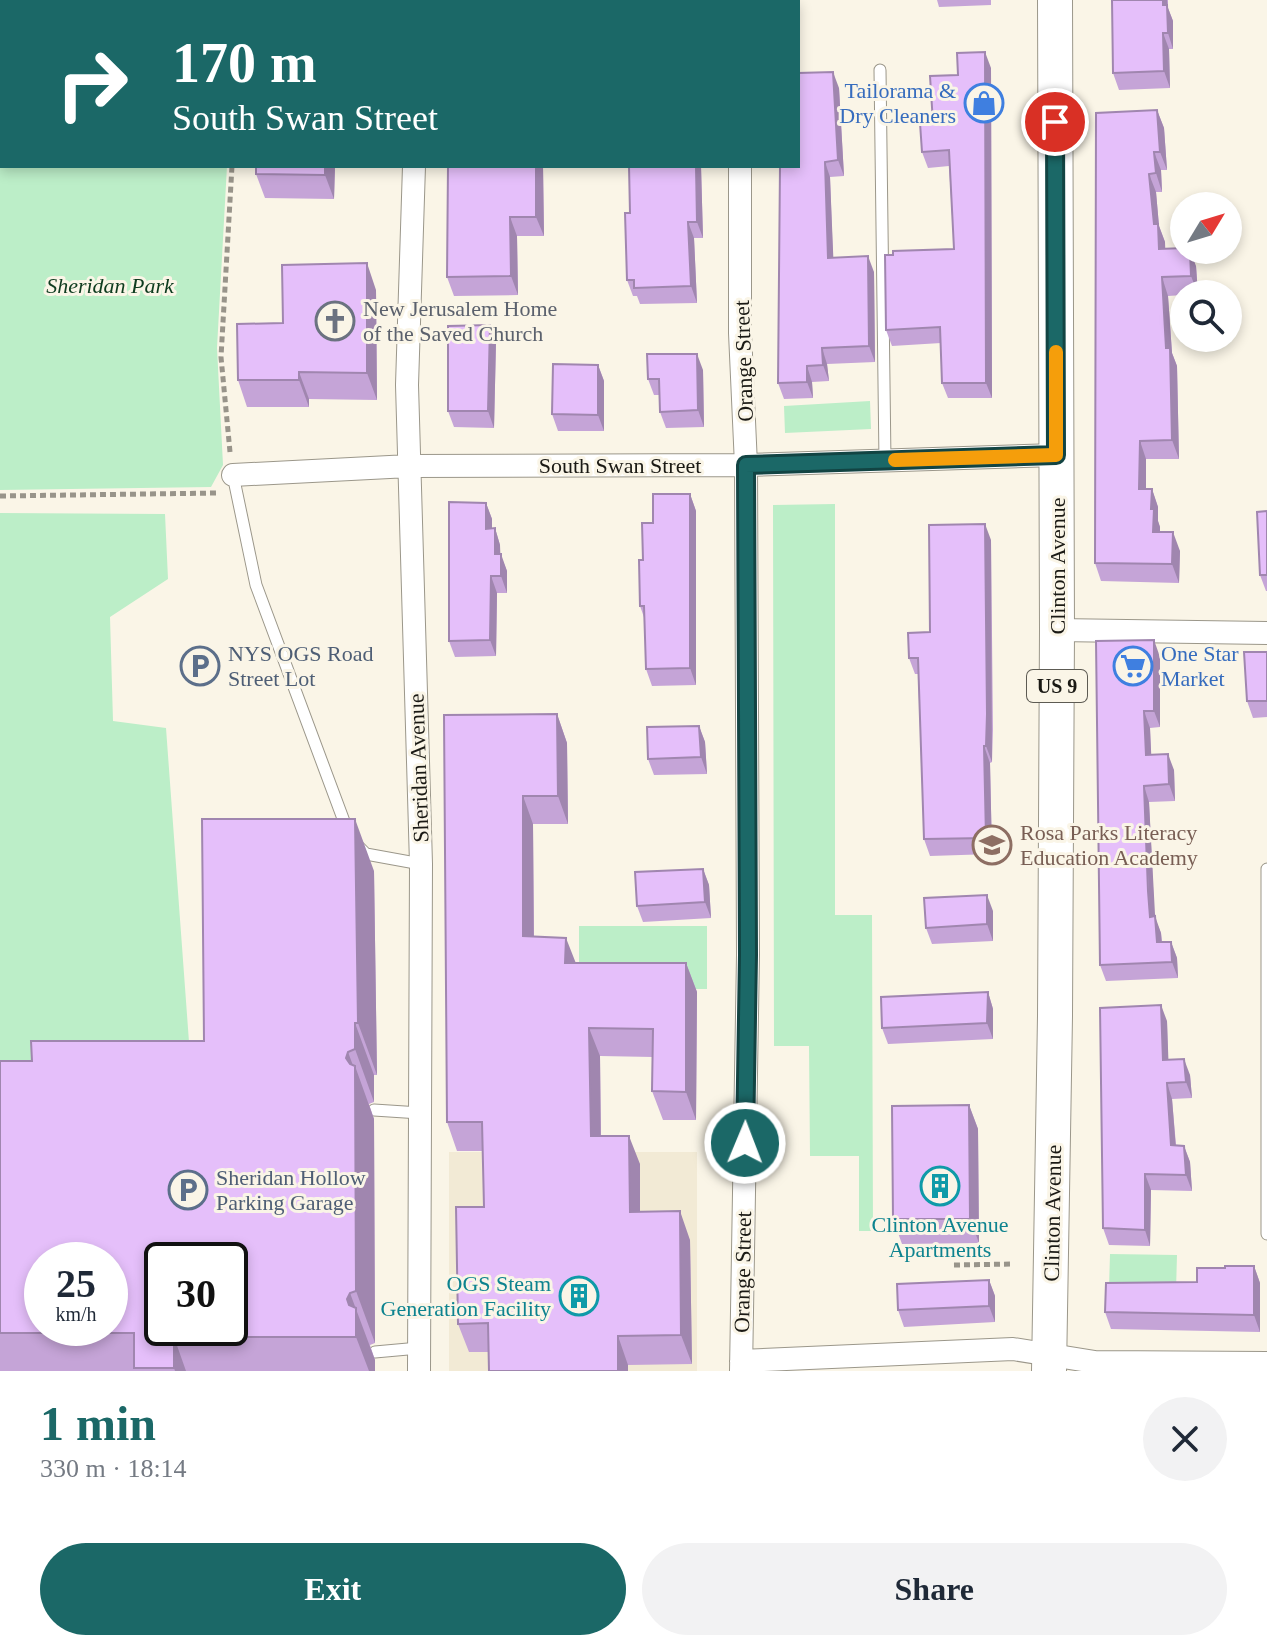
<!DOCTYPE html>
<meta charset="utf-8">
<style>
:root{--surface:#fff;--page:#f2f2f3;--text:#1f2937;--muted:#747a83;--accent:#1b6867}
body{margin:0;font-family:Georgia,serif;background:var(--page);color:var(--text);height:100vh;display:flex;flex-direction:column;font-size:30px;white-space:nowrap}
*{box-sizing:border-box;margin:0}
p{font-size:26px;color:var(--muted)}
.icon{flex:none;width:44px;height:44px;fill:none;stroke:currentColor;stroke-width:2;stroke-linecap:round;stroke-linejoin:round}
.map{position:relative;height:1371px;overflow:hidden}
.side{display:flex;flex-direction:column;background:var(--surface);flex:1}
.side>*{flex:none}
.banner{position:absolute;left:0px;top:0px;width:800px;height:168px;box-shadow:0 4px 12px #0003;background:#1b6867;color:#fff;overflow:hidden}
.needle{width:52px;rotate:52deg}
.buttons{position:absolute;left:1170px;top:192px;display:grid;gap:16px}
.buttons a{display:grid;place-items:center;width:72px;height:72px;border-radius:50%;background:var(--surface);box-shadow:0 4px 12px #0003;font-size:40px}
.speed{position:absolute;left:24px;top:1242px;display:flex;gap:16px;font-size:40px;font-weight:700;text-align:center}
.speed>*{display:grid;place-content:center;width:104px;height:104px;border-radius:50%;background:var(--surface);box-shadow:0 4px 12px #0003;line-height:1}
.speed small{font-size:20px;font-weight:400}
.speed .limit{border:4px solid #111;border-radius:12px;background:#fff;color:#111}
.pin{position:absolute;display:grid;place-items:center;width:68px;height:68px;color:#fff;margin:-34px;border:4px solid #fff;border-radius:50%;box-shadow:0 2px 8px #0007}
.me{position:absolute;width:88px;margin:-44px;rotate:1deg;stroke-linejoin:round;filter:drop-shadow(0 0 6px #0008)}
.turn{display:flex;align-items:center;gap:28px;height:168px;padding:0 40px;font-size:36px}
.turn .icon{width:104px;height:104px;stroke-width:2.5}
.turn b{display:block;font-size:56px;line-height:68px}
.round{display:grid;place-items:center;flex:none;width:84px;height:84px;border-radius:42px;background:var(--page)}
.head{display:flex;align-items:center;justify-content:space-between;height:136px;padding:0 40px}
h1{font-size:48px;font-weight:700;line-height:60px;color:var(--accent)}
.primary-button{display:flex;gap:16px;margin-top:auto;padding:16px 40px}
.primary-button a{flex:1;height:92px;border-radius:48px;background:var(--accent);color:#fff;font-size:32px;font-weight:700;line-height:92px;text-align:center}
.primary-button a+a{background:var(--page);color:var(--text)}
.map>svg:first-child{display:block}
.built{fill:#f2ead5}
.green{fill:#bceec8}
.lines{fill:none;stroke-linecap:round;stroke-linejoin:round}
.lane-casing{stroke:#9b978a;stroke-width:13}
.street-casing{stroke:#9b978a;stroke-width:24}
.primary-casing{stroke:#9b978a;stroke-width:36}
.path{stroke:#98948a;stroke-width:5;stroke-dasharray:6 4;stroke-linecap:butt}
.lane{stroke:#fff;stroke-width:11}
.street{stroke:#fff;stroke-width:22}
.primary{stroke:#fff;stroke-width:34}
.wall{fill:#c5a4d7}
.shaded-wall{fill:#a086af}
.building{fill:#e5bffa;stroke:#a086af;stroke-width:2;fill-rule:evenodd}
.route-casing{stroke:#124443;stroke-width:20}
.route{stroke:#1b6867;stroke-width:14}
.slow{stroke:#f59e0b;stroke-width:14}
.labels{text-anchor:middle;stroke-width:6;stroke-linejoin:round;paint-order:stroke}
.shield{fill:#faf5e7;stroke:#5d5b53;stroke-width:2}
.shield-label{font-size:20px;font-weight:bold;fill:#1a1914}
.shop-label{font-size:22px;fill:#366cbe;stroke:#faf5e7;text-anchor:end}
.park-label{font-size:22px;font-style:italic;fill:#0e3c1f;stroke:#faf5e7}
.worship-label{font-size:22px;fill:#5b616d;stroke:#faf5e7;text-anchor:start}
.street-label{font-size:22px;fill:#1a1914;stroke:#faf5e7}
.service-label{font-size:22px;fill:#4e5e75;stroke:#faf5e7;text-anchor:start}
.education-label{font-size:22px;fill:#785e54;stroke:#faf5e7;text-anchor:start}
.culture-label{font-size:22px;fill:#0d838f;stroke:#faf5e7}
</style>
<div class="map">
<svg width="1267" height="1371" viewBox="0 0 1267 1371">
<rect width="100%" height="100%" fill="#faf5e7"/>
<path class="built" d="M 449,1152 L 697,1152 L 697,1371 L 449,1371 Z"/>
<path class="green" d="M 0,0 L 218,0 L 219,2 L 2,2 L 2,166 L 227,166 L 217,348 L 223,465 L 211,487 L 0,490 Z
M 870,401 L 871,429 L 785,433 L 784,406 Z
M 835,504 L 835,915 L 872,915 L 873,1231 L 859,1231 L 859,1156 L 810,1156 L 809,1046 L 774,1046 L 773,505 Z
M 0,513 L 165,514 L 168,579 L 110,617 L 113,721 L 166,728 L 192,1083 L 0,1093 Z
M 579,926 L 707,926 L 707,989 L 579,989 Z
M 1110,1254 L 1177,1255 L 1176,1291 L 1109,1289 Z"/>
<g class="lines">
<defs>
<path id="lane" d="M 238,0 L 238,2
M 880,70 L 885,461
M 233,475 L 256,585 L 348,832
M 358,846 L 366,854 L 421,864
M 1267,869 L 1267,1234
M 374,1110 L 420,1113
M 375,1352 L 419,1348"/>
<path id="street" d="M 740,0 L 740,2
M 418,2 L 418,0
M 414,166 L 407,385 L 421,864 L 419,1371
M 740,166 L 740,333 L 746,465 L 748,955 L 741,1371
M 233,475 L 409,466 L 746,465 L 1056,455
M 1057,630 L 1267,633
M 741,1361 L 1013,1349 L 1095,1362 L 1267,1363"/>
<path id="primary" d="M 1049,1371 L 1055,1016 L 1057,630 L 1055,0"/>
</defs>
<use href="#lane" class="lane-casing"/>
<use href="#street" class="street-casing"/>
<use href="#primary" class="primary-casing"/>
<path class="path" d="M 230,452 L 221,357 L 232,166
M 0,496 L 218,493
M 954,1265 L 1012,1264"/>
<use href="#lane" class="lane"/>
<use href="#street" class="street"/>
<use href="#primary" class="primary"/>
</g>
<path class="wall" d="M 288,0 L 376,0 L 376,2 L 289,2 Z
M 937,0 L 991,0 L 991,5 L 939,7 Z
M 1112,0 L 1168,0 L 1168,8 L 1173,21 L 1173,49 L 1169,49 L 1170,88 L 1119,90 L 1113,73 Z
M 991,68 L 992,398 L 948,398 L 942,383 L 941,343 L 892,346 L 886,330 L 954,249 L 949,166 L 928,168 L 922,152 L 933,123 L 958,75 Z
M 839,88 L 844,176 L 830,177 L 833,258 L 874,272 L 875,362 L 827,364 L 829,381 L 812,382 L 813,398 L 784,399 L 778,383 Z
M 1157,110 L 1164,128 L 1167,170 L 1161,170 L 1162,192 L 1156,192 L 1159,226 L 1165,242 L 1165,249 L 1196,266 L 1198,294 L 1168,296 L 1172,353 L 1177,366 L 1179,459 L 1146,459 L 1146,489 L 1152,489 L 1158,507 L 1158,521 L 1160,527 L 1160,532 L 1180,551 L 1179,583 L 1101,581 L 1095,563 Z
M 256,166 L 377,166 L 377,167 L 335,166 L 334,199 L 265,198 L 256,174 Z
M 448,166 L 543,166 L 544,236 L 517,236 L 518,295 L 454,296 L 447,277 Z
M 629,166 L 701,166 L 703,238 L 694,238 L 697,303 L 640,304 L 637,296 L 633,296 L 627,280 L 630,213 Z
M 376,290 L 377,400 L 309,399 L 309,407 L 247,407 L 238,380 L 283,323 Z
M 496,342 L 494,428 L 454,427 L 448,411 Z
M 598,365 L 604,381 L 604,431 L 558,431 L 552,414 Z
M 703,370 L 704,427 L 666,428 L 660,412 L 659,395 L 654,395 L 648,379 Z
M 690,494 L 696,511 L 696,685 L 652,686 L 646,669 L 645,620 L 640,606 L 643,560 L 653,523 Z
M 486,503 L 492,519 L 492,529 L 495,528 L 500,545 L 500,554 L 507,571 L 507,593 L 497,593 L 496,656 L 455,657 L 449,641 Z
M 1267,511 L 1267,591 L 1266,591 L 1260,575 Z
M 991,540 L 993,730 L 992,762 L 990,763 L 992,854 L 930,856 L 924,839 L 918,674 L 915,674 L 909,658 L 930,632 Z
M 1096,641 L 1160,657 L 1160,727 L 1150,728 L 1151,755 L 1174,770 L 1175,801 L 1149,802 L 1154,907 L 1154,916 L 1161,933 L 1162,942 L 1171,942 L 1177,958 L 1178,978 L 1106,981 L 1100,965 Z
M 1267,652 L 1267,717 L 1253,718 L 1247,701 Z
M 557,714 L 567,743 L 568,824 L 533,824 L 534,937 L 576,963 L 686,963 L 697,992 L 696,1120 L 663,1120 L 652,1091 L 653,1057 L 600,1056 L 601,1136 L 640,1164 L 640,1212 L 690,1240 L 692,1364 L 628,1365 L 489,1352 L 469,1352 L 458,1324 L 484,1207 L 483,1151 L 457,1151 L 447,1122 L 444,715 Z
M 699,726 L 705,742 L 707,774 L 654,775 L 648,759 Z
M 703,869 L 709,885 L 711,918 L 643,922 L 637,906 Z
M 374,871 L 377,1075 L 374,1075 L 374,1102 L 369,1104 L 374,1119 L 375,1343 L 370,1345 L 375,1360 L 375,1371 L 0,1371 L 0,1061 L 32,1061 L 204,1041 Z
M 993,911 L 993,941 L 932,944 L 926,928 Z
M 988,992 L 993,1009 L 993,1039 L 888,1044 L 882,1028 Z
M 1167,1021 L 1168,1059 L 1190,1075 L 1192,1098 L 1172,1099 L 1176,1145 L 1184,1146 L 1190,1162 L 1192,1191 L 1151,1190 L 1150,1246 L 1109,1245 L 1103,1228 Z
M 969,1105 L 978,1129 L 979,1243 L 902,1244 L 893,1219 Z
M 1254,1266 L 1260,1283 L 1260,1332 L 1111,1329 L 1105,1312 L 1197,1282 L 1225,1268 Z
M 989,1280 L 995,1296 L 995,1322 L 904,1327 L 898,1310 Z"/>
<path class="shaded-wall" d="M 1163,0 L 1167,0 L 1168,8 L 1173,21 L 1173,49 L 1168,33 Z
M 1163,33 L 1169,49 L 1170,88 L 1164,71 Z
M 985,52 L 991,68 L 992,398 L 986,383 Z
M 833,72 L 839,88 L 844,176 L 838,160 Z
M 1157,110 L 1164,128 L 1167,170 L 1160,152 Z
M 1154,152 L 1161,170 L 1162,192 L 1156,173 Z
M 825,162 L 830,177 L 834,274 L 828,258 Z
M 325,166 L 335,166 L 334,199 L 325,175 Z
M 536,166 L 543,166 L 544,236 L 536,217 Z
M 696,166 L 701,166 L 703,238 L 697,222 Z
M 1149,174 L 1156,192 L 1159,226 L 1165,242 L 1166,267 L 1159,249 L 1154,224 Z
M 510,217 L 517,236 L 518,295 L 511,276 Z
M 688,222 L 694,238 L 697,303 L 691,286 Z
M 1190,250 L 1196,266 L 1198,294 L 1191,276 Z
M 868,256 L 874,272 L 875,362 L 869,346 Z
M 367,263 L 376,290 L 377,400 L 367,373 Z
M 1162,277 L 1168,296 L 1172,353 L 1177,366 L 1179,459 L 1172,440 Z
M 490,325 L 496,342 L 494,428 L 488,411 Z
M 822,348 L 827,364 L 829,381 L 823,365 Z
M 697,354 L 703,370 L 704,427 L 698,410 Z
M 598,365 L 604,381 L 604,431 L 598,415 Z
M 807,366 L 812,382 L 813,398 L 807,382 Z
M 299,372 L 309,399 L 309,407 L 299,380 Z
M 1140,441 L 1146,459 L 1146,507 L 1139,489 Z
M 1152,489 L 1158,507 L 1158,521 L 1160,527 L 1160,550 L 1153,532 L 1151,509 Z
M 690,494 L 696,511 L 696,685 L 690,668 Z
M 486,503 L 492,519 L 492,545 L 486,529 Z
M 985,524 L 991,540 L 992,762 L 986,746 Z
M 495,528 L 500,545 L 501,570 L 495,554 Z
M 1173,532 L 1180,551 L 1179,583 L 1172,564 Z
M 501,554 L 507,571 L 507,593 L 501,576 Z
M 491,576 L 497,593 L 496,656 L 490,640 Z
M 1154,640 L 1160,657 L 1160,727 L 1154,711 Z
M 1144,711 L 1150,728 L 1152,771 L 1146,755 Z
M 557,714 L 567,743 L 568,824 L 558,796 Z
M 699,726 L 705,742 L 707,774 L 701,757 Z
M 984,746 L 990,763 L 992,854 L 986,838 Z
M 1168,754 L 1174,770 L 1175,801 L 1169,784 Z
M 1144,786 L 1149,802 L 1156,933 L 1150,917 Z
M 523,796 L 533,824 L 534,965 L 523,936 Z
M 355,819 L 374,871 L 377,1075 L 358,1023 Z
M 703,869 L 709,885 L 711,918 L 705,902 Z
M 987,895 L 993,911 L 993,941 L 987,924 Z
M 1155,916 L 1161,933 L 1163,958 L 1157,942 Z
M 566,938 L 577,966 L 565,963 Z
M 1171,942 L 1177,958 L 1178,978 L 1172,962 Z
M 686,963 L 697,992 L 696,1120 L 686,1092 Z
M 988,992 L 993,1009 L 993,1039 L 987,1023 Z
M 1161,1005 L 1167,1021 L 1169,1076 L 1163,1060 Z
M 355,1023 L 374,1075 L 374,1102 L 355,1049 Z
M 589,1028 L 600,1056 L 601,1164 L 591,1136 Z
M 348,1052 L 355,1071 L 355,1066 L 374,1119 L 375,1343 L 356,1291 L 346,1058 Z
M 1184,1059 L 1190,1075 L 1192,1098 L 1186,1082 Z
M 1167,1083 L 1172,1099 L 1177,1162 L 1171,1145 Z
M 969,1105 L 978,1129 L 979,1243 L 970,1219 Z
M 629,1136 L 640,1164 L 640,1240 L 630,1212 Z
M 1184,1146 L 1190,1162 L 1192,1191 L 1186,1175 Z
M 1145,1174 L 1151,1190 L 1150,1246 L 1145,1230 Z
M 680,1211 L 690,1240 L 692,1364 L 681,1335 Z
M 1254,1266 L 1260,1283 L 1260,1332 L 1254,1315 Z
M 989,1280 L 995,1296 L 995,1322 L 989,1306 Z
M 350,1293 L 375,1360 L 375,1371 L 369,1371 L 356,1337 L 347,1299 Z
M 618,1336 L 628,1365 L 628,1371 L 618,1371 Z
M 174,1337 L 186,1371 L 175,1371 L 174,1368 Z"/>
<path class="building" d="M 325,0 L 367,0 L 367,2 L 325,2 Z
M 652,0 L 694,0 L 694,2 L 652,2 Z
M 1112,0 L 1163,0 L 1163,5 L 1167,5 L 1168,33 L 1163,33 L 1164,71 L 1113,73 Z
M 985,52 L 986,383 L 942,383 L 940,327 L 886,330 L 885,255 L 893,255 L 893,251 L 954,249 L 949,150 L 922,152 L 920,123 L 933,123 L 930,76 L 958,75 L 957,53 Z
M 833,72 L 838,160 L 825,162 L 828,258 L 868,256 L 869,346 L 822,348 L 823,365 L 807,366 L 807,382 L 778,383 L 780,166 L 798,166 L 798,73 Z
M 1157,110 L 1160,152 L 1154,152 L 1156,173 L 1149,174 L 1154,224 L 1158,224 L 1159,249 L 1184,248 L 1184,250 L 1190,250 L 1191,276 L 1162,277 L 1166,348 L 1170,348 L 1172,440 L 1140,441 L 1139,489 L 1152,489 L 1151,509 L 1154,509 L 1153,532 L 1173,532 L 1172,564 L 1095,563 L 1096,113 Z
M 256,166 L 325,166 L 325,175 L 256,174 Z
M 448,166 L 536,166 L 536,217 L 510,217 L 511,276 L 447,277 Z
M 629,166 L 696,166 L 697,222 L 688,222 L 691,286 L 634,288 L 634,280 L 627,280 L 625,213 L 630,213 Z
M 367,263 L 367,373 L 299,372 L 299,380 L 238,380 L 237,324 L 283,323 L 282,265 Z
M 490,325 L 488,411 L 448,411 L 448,326 Z
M 647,354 L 697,354 L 698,410 L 660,412 L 659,379 L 648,379 Z
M 553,364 L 598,365 L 598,415 L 552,414 Z
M 653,494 L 690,494 L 690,668 L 646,669 L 644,606 L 640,606 L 639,560 L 643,560 L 642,523 L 653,523 Z
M 449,502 L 486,503 L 486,529 L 495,528 L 495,554 L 501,554 L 501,576 L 491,576 L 490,640 L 449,641 Z
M 1267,511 L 1267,575 L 1260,575 L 1257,512 Z
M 985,524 L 987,714 L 986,746 L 984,746 L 986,838 L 924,839 L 918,658 L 909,658 L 908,633 L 930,632 L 929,525 Z
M 1154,640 L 1154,711 L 1144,711 L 1146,755 L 1168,754 L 1169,784 L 1144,786 L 1148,891 L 1150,917 L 1155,916 L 1157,942 L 1171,942 L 1172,962 L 1100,965 L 1096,641 Z
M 1244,652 L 1267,652 L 1267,701 L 1247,701 Z
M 557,714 L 558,796 L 523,796 L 523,936 L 566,938 L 565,963 L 686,963 L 686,1092 L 652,1091 L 653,1029 L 589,1028 L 591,1136 L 629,1136 L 630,1212 L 680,1211 L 681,1335 L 618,1336 L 618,1371 L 489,1371 L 488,1323 L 458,1324 L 456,1207 L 484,1207 L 482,1122 L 447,1122 L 444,715 Z
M 699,726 L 701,757 L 648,759 L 647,727 Z
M 202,819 L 355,819 L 358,1023 L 355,1023 L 355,1049 L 348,1052 L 346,1058 L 350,1064 L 355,1066 L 356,1291 L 350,1293 L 347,1299 L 349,1305 L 356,1308 L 356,1337 L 174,1337 L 174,1368 L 134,1368 L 134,1333 L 0,1333 L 0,1061 L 32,1061 L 31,1041 L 204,1041 ZM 42,1260 L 110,1260 L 110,1328 L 42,1328 ZM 162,1260 L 230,1260 L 230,1328 L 162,1328 Z
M 703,869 L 705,902 L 637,906 L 635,872 Z
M 987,895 L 987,924 L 926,928 L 924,898 Z
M 988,992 L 987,1023 L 882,1028 L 881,997 Z
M 1161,1005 L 1163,1060 L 1184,1059 L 1186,1082 L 1167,1083 L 1171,1145 L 1184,1146 L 1186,1175 L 1145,1174 L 1145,1230 L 1103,1228 L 1100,1008 Z
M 969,1105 L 970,1219 L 893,1219 L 892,1106 Z
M 1225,1266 L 1254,1266 L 1254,1315 L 1105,1312 L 1106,1283 L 1197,1282 L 1197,1268 L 1225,1268 Z
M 989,1280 L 989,1306 L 898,1310 L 897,1284 Z"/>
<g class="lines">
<defs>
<path id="route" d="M 745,1143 L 748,955 L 746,465 L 1056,455 L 1055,122"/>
</defs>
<use href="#route" class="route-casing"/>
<use href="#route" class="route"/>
<path class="slow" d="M 895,460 L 1056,455 L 1056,352"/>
</g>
<defs>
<symbol id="shop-ring" viewBox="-11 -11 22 22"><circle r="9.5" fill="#faf5e7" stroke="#3f7fe0" stroke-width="1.5"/><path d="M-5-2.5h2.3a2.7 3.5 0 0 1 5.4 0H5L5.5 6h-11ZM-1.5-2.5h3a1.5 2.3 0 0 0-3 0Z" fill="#3f7fe0"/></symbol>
<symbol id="church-ring" viewBox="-11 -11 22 22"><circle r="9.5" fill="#faf5e7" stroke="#6b7280" stroke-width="1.5"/><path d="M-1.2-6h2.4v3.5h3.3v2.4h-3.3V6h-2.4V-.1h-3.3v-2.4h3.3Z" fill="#6b7280"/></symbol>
<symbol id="parking-ring" viewBox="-11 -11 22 22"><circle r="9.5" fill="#faf5e7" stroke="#5c6f8a" stroke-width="1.5"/><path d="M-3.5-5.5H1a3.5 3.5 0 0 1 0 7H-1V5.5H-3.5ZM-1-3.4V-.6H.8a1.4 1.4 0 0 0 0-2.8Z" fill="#5c6f8a"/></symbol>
<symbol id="supermarket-ring" viewBox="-11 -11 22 22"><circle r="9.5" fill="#faf5e7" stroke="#3f7fe0" stroke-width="1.5"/><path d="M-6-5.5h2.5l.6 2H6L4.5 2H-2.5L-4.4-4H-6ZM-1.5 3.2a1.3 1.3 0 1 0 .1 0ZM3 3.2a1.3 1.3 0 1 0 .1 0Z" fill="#3f7fe0"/></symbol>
<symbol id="school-ring" viewBox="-11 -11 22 22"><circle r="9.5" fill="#faf5e7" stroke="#8d6e63" stroke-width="1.5"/><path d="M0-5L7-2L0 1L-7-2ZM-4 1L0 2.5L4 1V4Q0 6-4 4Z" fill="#8d6e63"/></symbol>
<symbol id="building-ring" viewBox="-11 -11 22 22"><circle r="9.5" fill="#faf5e7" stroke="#0f9aa8" stroke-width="1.5"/><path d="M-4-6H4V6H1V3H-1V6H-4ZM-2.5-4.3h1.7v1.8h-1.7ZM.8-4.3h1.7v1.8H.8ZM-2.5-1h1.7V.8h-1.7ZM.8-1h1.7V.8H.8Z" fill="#0f9aa8"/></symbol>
</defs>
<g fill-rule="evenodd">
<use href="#shop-ring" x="962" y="81" width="44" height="44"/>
<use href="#church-ring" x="313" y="299" width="44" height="44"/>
<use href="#parking-ring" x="178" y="644" width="44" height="44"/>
<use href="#supermarket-ring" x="1111" y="644" width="44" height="44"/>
<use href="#school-ring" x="970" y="823" width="44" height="44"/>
<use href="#building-ring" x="918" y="1164" width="44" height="44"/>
<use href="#parking-ring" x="166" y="1168" width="44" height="44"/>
<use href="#building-ring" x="557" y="1274" width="44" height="44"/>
</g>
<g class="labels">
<rect class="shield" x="1027" y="670" width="60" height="32" rx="6"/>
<g class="shield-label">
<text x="1057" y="693">US 9</text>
</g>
<g class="shop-label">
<text x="956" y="98">Tailorama &amp;<tspan x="956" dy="25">Dry Cleaners</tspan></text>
<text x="1161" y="661" text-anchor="start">One Star<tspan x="1161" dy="25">Market</tspan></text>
</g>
<g class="park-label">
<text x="110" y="293">Sheridan Park</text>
</g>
<g class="worship-label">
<text x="363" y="316">New Jerusalem Home<tspan x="363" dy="25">of the Saved Church</tspan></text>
</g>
<g class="street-label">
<text transform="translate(743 361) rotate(-92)" y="8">Orange Street</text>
<text x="620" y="473">South Swan Street</text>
<text transform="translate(1057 566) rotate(-90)" y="8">Clinton Avenue</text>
<text transform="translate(418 768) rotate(-92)" y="8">Sheridan Avenue</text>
<text transform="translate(1052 1213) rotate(-89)" y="8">Clinton Avenue</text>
<text transform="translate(742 1272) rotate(-89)" y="8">Orange Street</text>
</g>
<g class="service-label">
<text x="228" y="661">NYS OGS Road<tspan x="228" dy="25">Street Lot</tspan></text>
<text x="216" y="1185">Sheridan Hollow<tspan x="216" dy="25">Parking Garage</tspan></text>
</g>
<g class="education-label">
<text x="1020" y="840">Rosa Parks Literacy<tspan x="1020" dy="25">Education Academy</tspan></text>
</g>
<g class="culture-label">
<text x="940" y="1232">Clinton Avenue<tspan x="940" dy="25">Apartments</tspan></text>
<text x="551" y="1291" text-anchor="end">OGS Steam<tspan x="551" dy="25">Generation Facility</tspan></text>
</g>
</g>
</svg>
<div class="buttons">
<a><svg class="needle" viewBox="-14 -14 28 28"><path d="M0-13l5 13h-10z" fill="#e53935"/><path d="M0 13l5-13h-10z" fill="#747a83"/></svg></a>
<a><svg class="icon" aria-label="search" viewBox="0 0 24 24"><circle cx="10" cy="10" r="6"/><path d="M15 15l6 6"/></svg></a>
</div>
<div class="speed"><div>25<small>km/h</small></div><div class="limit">30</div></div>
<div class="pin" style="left:1055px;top:122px;background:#d93025"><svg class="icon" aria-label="arrive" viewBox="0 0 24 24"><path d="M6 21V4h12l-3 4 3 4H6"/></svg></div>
<svg class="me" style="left:745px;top:1143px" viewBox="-20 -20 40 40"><circle r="17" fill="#1b6867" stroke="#fff" stroke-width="3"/><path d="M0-11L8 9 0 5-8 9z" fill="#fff"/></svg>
<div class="banner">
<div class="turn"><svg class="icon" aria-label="right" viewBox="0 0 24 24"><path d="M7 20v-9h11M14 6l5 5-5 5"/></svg><div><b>170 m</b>South Swan Street</div></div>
</div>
</div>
<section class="side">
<div class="head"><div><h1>1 min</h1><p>330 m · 18:14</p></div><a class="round"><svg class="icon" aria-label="close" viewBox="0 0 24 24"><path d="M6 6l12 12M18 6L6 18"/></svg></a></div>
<div class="primary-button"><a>Exit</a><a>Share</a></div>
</section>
